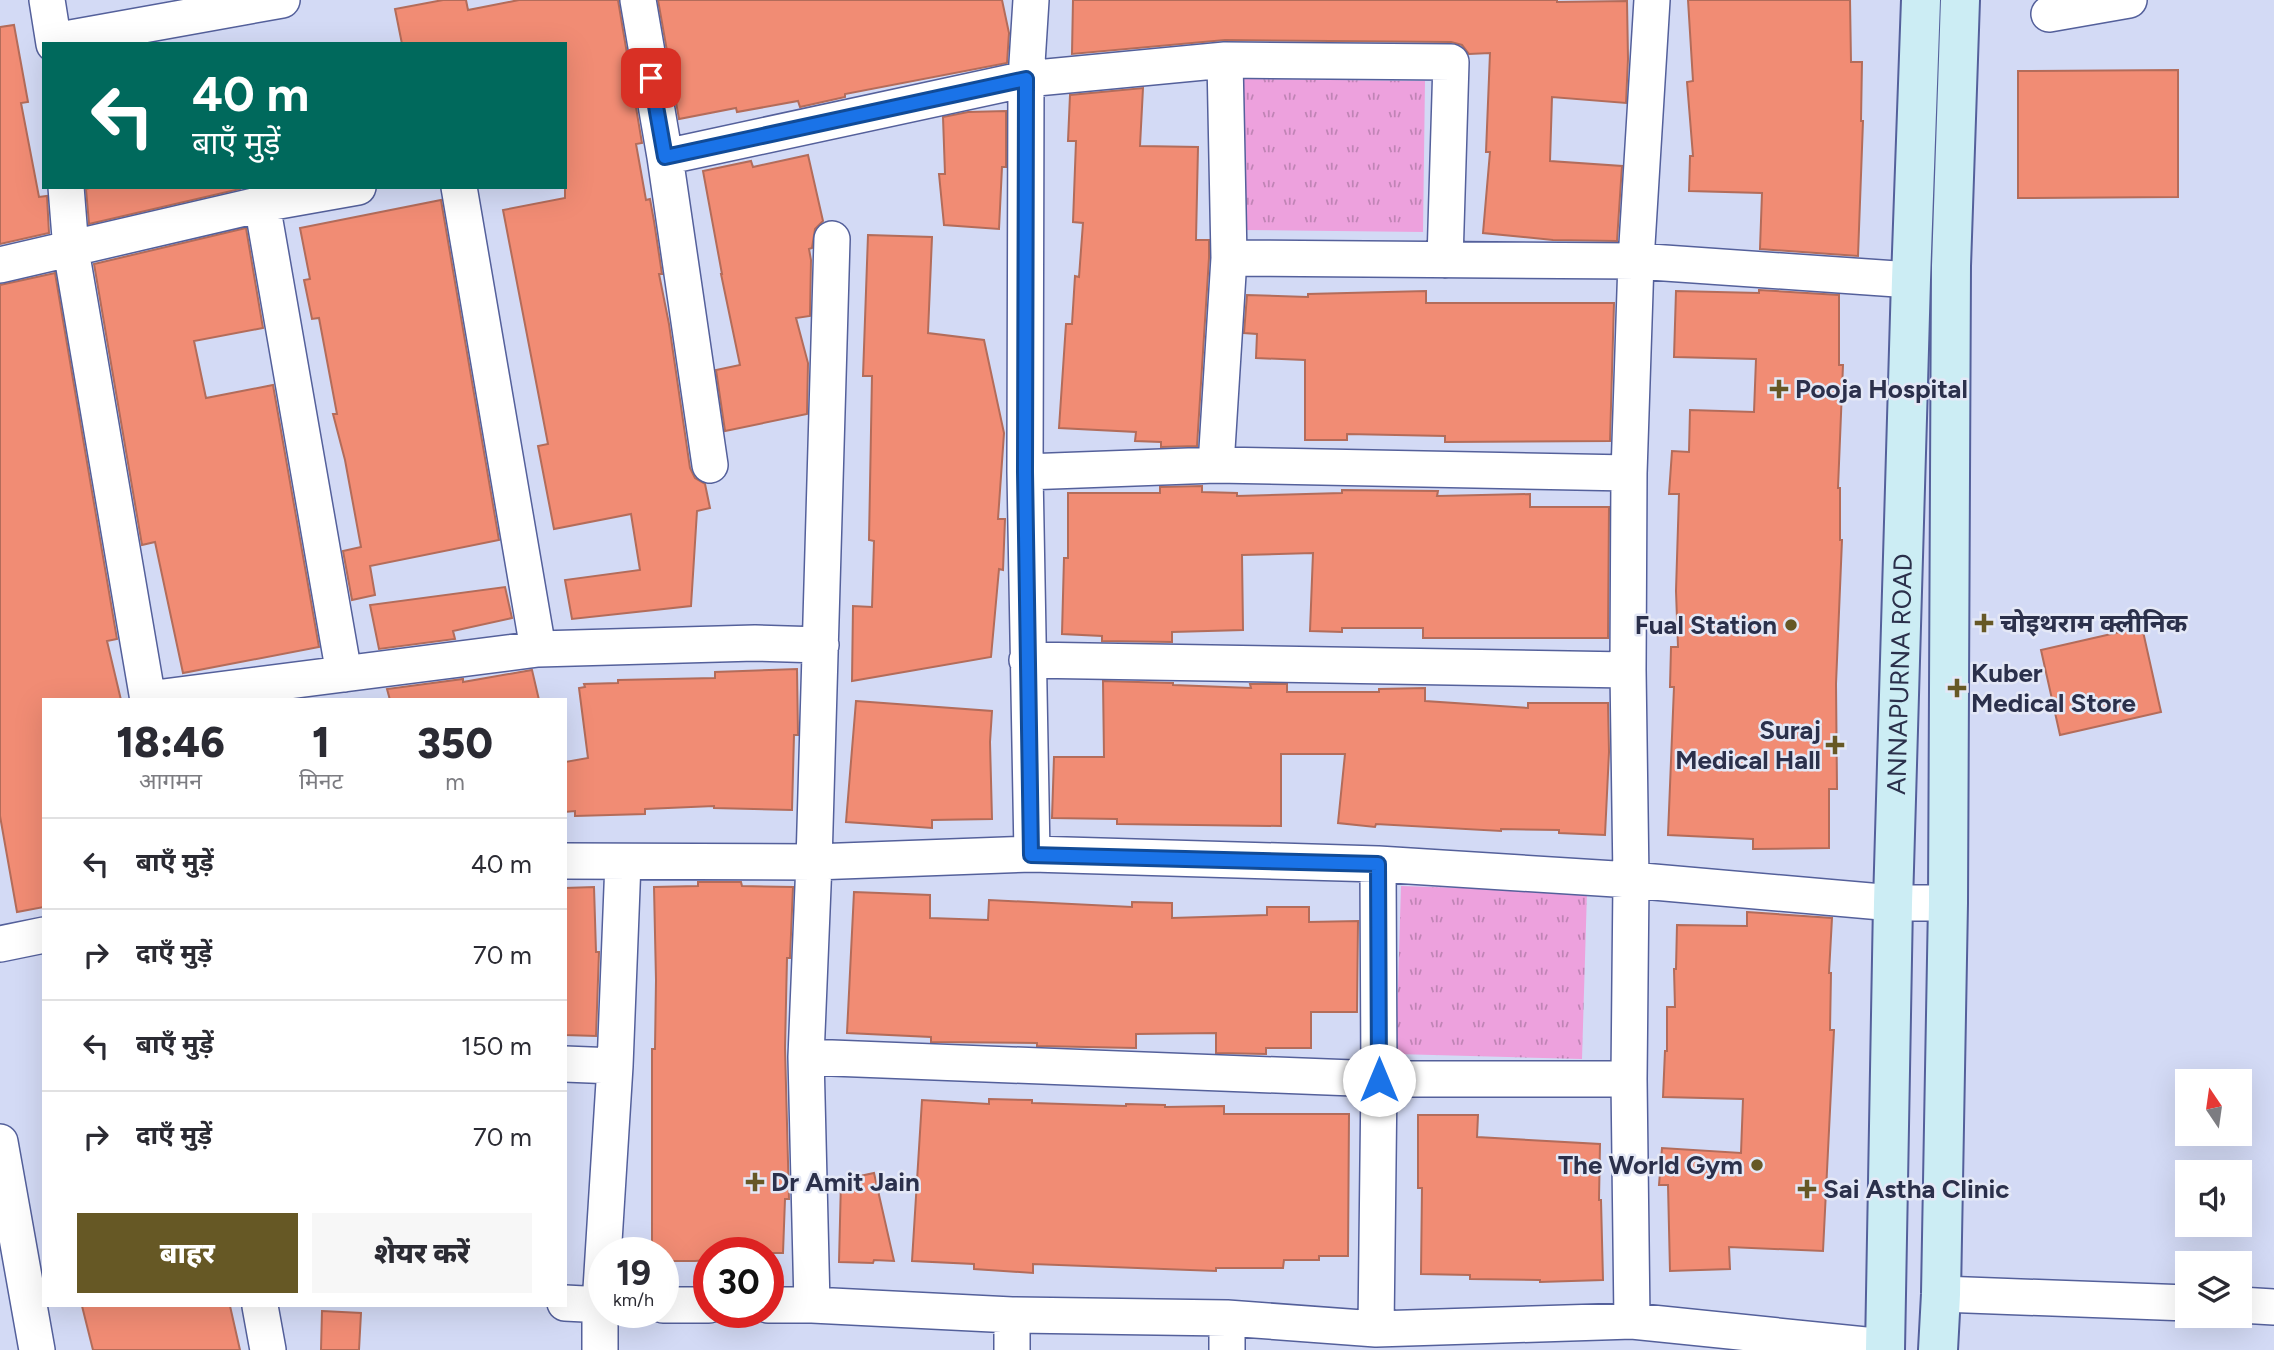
<!DOCTYPE html>
<html lang="hi">
<meta charset="utf-8">
<style>
:root{--surface:#fff;--page:#f7f7f7;--text:#2b2b33;--muted:#7c7c81;--line:#e1e1e2;--accent:#665825}
body{margin:0;font-family:Figtree,"Noto Sans Devanagari",sans-serif;background:var(--page);color:var(--text);height:100vh;display:flex;flex-direction:column;font-size:26px;white-space:nowrap}
*{box-sizing:border-box;margin:0}
p{font-size:23px;color:var(--muted)}
.icon{flex:none;width:38px;height:38px;fill:none;stroke:currentColor;stroke-width:2;stroke-linecap:round;stroke-linejoin:round}
.map{position:relative;flex:1;overflow:hidden}
.sheet{position:absolute;left:42px;top:698px;width:525px;height:609px;display:flex;flex-direction:column;background:var(--surface);border-radius:0px;box-shadow:0 7px 28px #0002}
.sheet>*{flex:none}
.hud{position:absolute;left:42px;top:42px;width:525px;height:147px;border-radius:0px;box-shadow:0 7px 28px #0002;background:#00695c;color:#fff;overflow:hidden}
.needle{width:46px;rotate:347deg}
.buttons{position:absolute;left:2175px;top:1069px;display:grid;gap:14px}
.buttons a{display:grid;place-items:center;width:77px;height:77px;border-radius:0px;background:var(--surface);box-shadow:0 7px 28px #0002;font-size:35px}
.speed{position:absolute;left:588px;top:1237px;display:flex;gap:14px;font-size:35px;font-weight:700;text-align:center}
.speed>*{display:grid;place-content:center;width:91px;height:91px;border-radius:50%;background:var(--surface);box-shadow:0 7px 28px #0002;line-height:1}
.speed small{font-size:18px;font-weight:400}
.speed .limit{border:10px solid #d22;background:#fff;color:#111}
.pin{position:absolute;display:grid;place-items:center;width:60px;height:60px;color:#fff;margin:-30px;border-radius:14px;box-shadow:0 4px 10px #0006}
.me{position:absolute;width:77px;margin:-38px;rotate:0deg;stroke-linejoin:round;filter:drop-shadow(0 0 5px #0008)}
.turn{display:flex;align-items:center;gap:24px;height:147px;padding:0 35px;font-size:32px}
.turn .icon{width:91px;height:91px;stroke-width:2.5}
.turn b{display:block;font-size:49px;line-height:60px}
.eta{display:flex;justify-content:space-evenly;align-items:center;height:119px;text-align:center}
.eta b{font-size:42px;font-weight:800;line-height:49px}
.cta{display:flex;gap:14px;margin-top:auto;padding:14px 35px}
.cta a{flex:1;height:80px;border-radius:0px;background:var(--accent);color:#fff;font-size:28px;font-weight:800;line-height:80px;text-align:center}
.cta a+a{background:var(--page);color:var(--text)}
ul{padding:0;list-style:none}
li{display:flex;align-items:center;gap:21px;height:91px;padding:0 35px;border-top:2px solid var(--line)}
li div{flex:1}
li b{display:block;font-size:26px}
li em{font-style:normal}
.map>svg:first-child{display:block}
.park{fill:url(#park-tufts)}
.building{fill:#f18c74;stroke:#b36c5a;stroke-width:2}
.lines{fill:none;stroke-linecap:round;stroke-linejoin:round}
.minor-casing{stroke:#54609b;stroke-width:38}
.secondary-casing{stroke:#54609b;stroke-width:42}
.minor{stroke:#fff;stroke-width:35}
.secondary{stroke:#ccedf4;stroke-width:38}
.route-casing{stroke:#114b97;stroke-width:18}
.route{stroke:#1a73e8;stroke-width:12}
.poi-dot{fill:#665825;stroke:#e4e8f6;stroke-width:2.5}
.labels{text-anchor:middle;stroke-width:5;stroke-linejoin:round;paint-order:stroke}
.poi-label{font-size:26px;font-weight:bold;fill:#2b304b;stroke:#e4e8f6;text-anchor:start}
.street-label{font-size:26px;fill:#2b304b;stroke:#e4e8f6}
</style>
<div class="map">
<svg width="2274" height="1350" viewBox="0 0 2274 1350">
<defs>
<pattern id="park-tufts" width="24" height="20" patternUnits="userSpaceOnUse" patternTransform="scale(1.75)"><rect width="24" height="20" fill="#eda1dd"/><path d="M3 7l-1-3M5 7V3M7 7l1-3M15 17l-1-3M17 17v-4M19 17l1-3" fill="none" stroke="#c084b5"/></pattern>
</defs>
<rect width="100%" height="100%" fill="#d3daf5"/>
<path class="park" d="M 1241,79 L 1425,81 L 1423,232 L 1239,230 Z
M 1401,886 L 1587,892 L 1582,1059 L 1396,1054 Z"/>
<path class="building" d="M 443,0 L 466,0 L 468,10 L 519,0 L 618,0 L 642,143 L 636,144 L 646,200 L 650,199 L 654,221 L 662,274 L 659,274 L 669,324 L 690,468 L 695,478 L 705,484 L 710,508 L 697,511 L 691,606 L 572,619 L 565,580 L 640,570 L 631,514 L 554,529 L 538,446 L 548,444 L 503,210 L 565,198 L 565,44 L 402,44 L 395,9 Z
M 658,0 L 1002,0 L 1009,33 L 1007,63 L 845,94 L 845,97 L 800,107 L 798,101 L 737,112 L 736,108 L 679,119 Z
M 1073,0 L 1557,0 L 1557,2 L 1627,1 L 1628,59 L 1626,103 L 1552,97 L 1550,161 L 1622,166 L 1617,241 L 1553,240 L 1483,233 L 1490,152 L 1486,152 L 1490,53 L 1469,54 L 1462,45 L 1451,42 L 1225,40 L 1072,54 Z
M 1688,0 L 1850,0 L 1851,62 L 1862,62 L 1861,121 L 1863,121 L 1858,256 L 1760,249 L 1762,193 L 1689,191 L 1690,156 L 1693,156 L 1687,82 L 1693,81 Z
M 14,25 L 28,102 L 21,103 L 39,197 L 47,196 L 49,233 L 0,244 L 0,27 Z
M 2178,70 L 2178,197 L 2018,198 L 2018,71 Z
M 1143,88 L 1140,146 L 1198,147 L 1196,240 L 1209,240 L 1209,258 L 1197,446 L 1161,447 L 1161,442 L 1135,441 L 1136,432 L 1059,428 L 1066,324 L 1072,324 L 1075,276 L 1079,277 L 1083,223 L 1073,222 L 1076,141 L 1068,141 L 1070,95 Z
M 1006,111 L 1006,167 L 1002,167 L 999,229 L 944,225 L 939,174 L 945,174 L 943,117 L 968,112 Z
M 808,155 L 823,221 L 815,229 L 812,248 L 809,249 L 811,260 L 810,316 L 796,318 L 808,363 L 807,414 L 725,431 L 716,370 L 740,365 L 721,274 L 722,274 L 703,171 L 751,161 L 753,167 Z
M 93,187 L 240,187 L 240,189 L 89,224 L 86,189 Z
M 441,200 L 499,540 L 370,566 L 375,595 L 352,600 L 343,551 L 361,547 L 345,460 L 333,414 L 337,414 L 319,318 L 312,319 L 304,280 L 310,279 L 300,228 Z
M 246,228 L 263,328 L 194,341 L 206,398 L 273,385 L 319,647 L 183,673 L 155,542 L 142,545 L 94,264 Z
M 868,235 L 932,237 L 928,333 L 984,340 L 1004,433 L 998,519 L 1005,519 L 1003,570 L 999,569 L 991,657 L 852,681 L 853,606 L 872,607 L 874,541 L 869,540 L 872,376 L 863,376 Z
M 55,273 L 117,639 L 107,641 L 121,700 L 44,700 L 44,907 L 17,912 L 0,816 L 0,285 Z
M 1759,290 L 1839,295 L 1839,365 L 1843,365 L 1838,488 L 1840,488 L 1840,540 L 1842,540 L 1836,684 L 1837,789 L 1829,789 L 1829,848 L 1753,849 L 1753,839 L 1668,835 L 1674,687 L 1670,687 L 1671,647 L 1678,647 L 1676,591 L 1679,494 L 1669,494 L 1672,451 L 1689,452 L 1690,410 L 1754,412 L 1756,359 L 1674,357 L 1676,291 L 1759,293 Z
M 1426,291 L 1426,303 L 1614,303 L 1610,441 L 1445,442 L 1445,436 L 1347,434 L 1347,440 L 1305,440 L 1305,360 L 1256,358 L 1257,334 L 1244,333 L 1247,295 L 1308,297 L 1308,294 Z
M 1202,486 L 1202,492 L 1237,493 L 1237,496 L 1342,493 L 1342,490 L 1438,491 L 1437,496 L 1530,494 L 1530,507 L 1609,507 L 1608,638 L 1423,638 L 1423,628 L 1342,628 L 1342,632 L 1310,631 L 1313,553 L 1242,555 L 1243,630 L 1172,632 L 1172,642 L 1102,641 L 1102,636 L 1062,634 L 1064,558 L 1068,558 L 1068,493 L 1160,493 L 1160,487 Z
M 505,587 L 512,618 L 453,631 L 455,639 L 379,649 L 370,605 Z
M 2142,627 L 2161,712 L 2060,735 L 2041,650 Z
M 797,669 L 798,735 L 794,735 L 792,810 L 714,808 L 714,806 L 645,809 L 645,814 L 575,816 L 575,811 L 565,812 L 565,762 L 588,758 L 579,688 L 585,687 L 584,684 L 618,683 L 618,680 L 715,678 L 715,672 Z
M 532,670 L 539,700 L 390,700 L 387,689 L 463,679 L 463,682 Z
M 1103,681 L 1173,683 L 1173,685 L 1251,688 L 1250,684 L 1287,684 L 1287,692 L 1379,692 L 1379,689 L 1425,688 L 1425,701 L 1528,708 L 1528,703 L 1608,703 L 1609,752 L 1605,835 L 1559,833 L 1559,830 L 1501,829 L 1501,831 L 1376,824 L 1375,827 L 1338,823 L 1345,754 L 1281,754 L 1281,826 L 1117,824 L 1117,819 L 1052,818 L 1054,757 L 1104,757 Z
M 856,701 L 992,711 L 990,742 L 992,819 L 932,820 L 932,828 L 846,822 Z
M 698,882 L 741,882 L 742,886 L 793,887 L 790,958 L 787,958 L 785,1048 L 789,1199 L 785,1199 L 783,1253 L 709,1253 L 709,1260 L 695,1261 L 663,1261 L 663,1253 L 652,1253 L 652,1049 L 655,1049 L 656,980 L 654,887 L 698,886 Z
M 594,887 L 596,952 L 599,952 L 596,1036 L 565,1035 L 565,888 Z
M 854,892 L 930,895 L 930,918 L 988,920 L 989,900 L 1132,907 L 1132,902 L 1172,903 L 1172,918 L 1267,915 L 1267,907 L 1309,907 L 1309,922 L 1358,921 L 1357,1012 L 1311,1012 L 1311,1048 L 1266,1048 L 1266,1054 L 1216,1053 L 1216,1033 L 1136,1034 L 1136,1048 L 1037,1046 L 1037,1043 L 931,1042 L 931,1037 L 847,1033 Z
M 1747,912 L 1832,918 L 1829,973 L 1831,973 L 1830,1030 L 1834,1030 L 1823,1251 L 1729,1247 L 1730,1269 L 1670,1271 L 1668,1185 L 1659,1185 L 1662,1148 L 1741,1153 L 1743,1099 L 1663,1097 L 1665,1051 L 1667,1051 L 1667,1007 L 1675,1007 L 1674,969 L 1676,969 L 1677,925 L 1747,926 Z
M 989,1099 L 1032,1100 L 1032,1103 L 1126,1106 L 1126,1104 L 1165,1105 L 1165,1107 L 1224,1106 L 1224,1114 L 1349,1114 L 1348,1256 L 1319,1256 L 1319,1260 L 1284,1260 L 1283,1268 L 1216,1268 L 1216,1271 L 1033,1264 L 1033,1273 L 974,1269 L 974,1264 L 912,1261 L 922,1100 L 989,1104 Z
M 1418,1115 L 1478,1115 L 1477,1137 L 1600,1144 L 1599,1200 L 1601,1200 L 1603,1280 L 1540,1282 L 1540,1280 L 1470,1279 L 1470,1275 L 1421,1274 L 1422,1188 L 1418,1188 Z
M 874,1173 L 894,1261 L 874,1260 L 873,1263 L 839,1262 L 841,1180 Z
M 82,1306 L 230,1306 L 240,1350 L 93,1350 Z
M 322,1311 L 361,1313 L 359,1350 L 321,1350 Z"/>
<g class="lines">
<defs>
<path id="minor" d="M 47,0 L 54,44
M 638,0 L 665,157 L 710,465
M 1031,0 L 1026,79 L 1025,472 L 1032,854
M 2049,14 L 2129,0
M 54,41 L 282,0
M 665,157 L 1026,79 L 1225,60 L 1451,62 L 1445,260
M 66,187 L 71,250 L 148,700
M 459,187 L 538,649
M 262,204 L 344,674
M 1229,258 L 1636,261 L 1911,280
M 0,265 L 262,204 L 358,187
M 1216,465 L 1229,258 L 1225,60
M 1025,472 L 1216,465 L 1629,473
M 1027,660 L 1628,670
M 148,699 L 538,649 L 755,643 L 821,645
M 565,861 L 814,862 L 1032,854 L 1378,864 L 1631,880 L 1893,903 L 1948,903
M 0,944 L 44,935
M 806,1057 L 1379,1079 L 1629,1079
M 565,1064 L 615,1066
M 0,1142 L 37,1350
M 1941,1294 L 2188,1303
M 565,1303 L 604,1305
M 663,1305 L 709,1305
M 768,1305 L 812,1305 L 1012,1315 L 1227,1318 L 1376,1329 L 1632,1321 L 1885,1347
M 812,1305 L 806,1057 L 814,862 L 832,239
M 2240,1305 L 2274,1307
M 260,1306 L 268,1350
M 1632,1321 L 1629,1079 L 1631,880 L 1628,670 L 1629,473 L 1636,261 L 1652,0
M 1376,1329 L 1379,1079 L 1378,864
M 600,1350 L 600,1305 L 615,1066 L 623,862
M 1012,1350 L 1012,1315
M 1227,1350 L 1227,1318"/>
<g id="secondary">
<path id="s1" d="M 1885,1350 L 1893,903 L 1911,280 L 1921,0"/>
<path d="M 1938,1350 L 1941,1294 L 1948,903 L 1951,266 L 1960,0"/>
</g>
</defs>
<use href="#minor" class="minor-casing"/>
<use href="#secondary" class="secondary-casing"/>
<use href="#minor" class="minor"/>
<use href="#secondary" class="secondary"/>
</g>
<g class="lines">
<defs>
<path id="route" d="M 651,78 L 665,157 L 1026,79 L 1025,472 L 1031,855 L 1378,864 L 1379,1080"/>
</defs>
<use href="#route" class="route-casing"/>
<use href="#route" class="route"/>
</g>
<g class="poi-dot">
<path d="M1775.5 378.5h7v7h7v7h-7v7h-7v-7h-7v-7h7z"/>
<path d="M1980.5 612.5h7v7h7v7h-7v7h-7v-7h-7v-7h7z"/>
<circle cx="1791" cy="625" r="7"/>
<path d="M1953.5 677.5h7v7h7v7h-7v7h-7v-7h-7v-7h7z"/>
<path d="M1831.5 734.5h7v7h7v7h-7v7h-7v-7h-7v-7h7z"/>
<circle cx="1757" cy="1165" r="7"/>
<path d="M751.5 1171.5h7v7h7v7h-7v7h-7v-7h-7v-7h7z"/>
<path d="M1803.5 1178.5h7v7h7v7h-7v7h-7v-7h-7v-7h7z"/>
</g>
<g class="labels">
<g class="poi-label">
<text x="1795" y="398">Pooja Hospital</text>
<text x="2000" y="632">चोइथराम क्लीनिक</text>
<text x="1777" y="634" text-anchor="end">Fual Station</text>
<text x="1971" y="682">Kuber<tspan x="1971" dy="30">Medical Store</tspan></text>
<text x="1821" y="739" text-anchor="end">Suraj<tspan x="1821" dy="30">Medical Hall</tspan></text>
<text x="1743" y="1174" text-anchor="end">The World Gym</text>
<text x="771" y="1191">Dr Amit Jain</text>
<text x="1823" y="1198">Sai Astha Clinic</text>
</g>
<g class="street-label">
<text dy="9" stroke="none"><textPath href="#s1" startOffset="676">ANNAPURNA ROAD</textPath></text>
</g>
</g>
</svg>
<div class="buttons">
<a><svg class="needle" viewBox="-14 -14 28 28"><path d="M0-13l5 13h-10z" fill="#e53935"/><path d="M0 13l5-13h-10z" fill="#7c7c81"/></svg></a>
<a><svg class="icon" aria-label="sound" viewBox="0 0 24 24"><path d="M4 9h4l5-4v14l-5-4H4zM17 9q2 3 0 6"/></svg></a>
<a><svg class="icon" aria-label="layers" viewBox="0 0 24 24"><path d="M12 4l9 5-9 5-9-5zM3 14l9 5 9-5"/></svg></a>
</div>
<div class="speed"><div>19<small>km/h</small></div><div class="limit">30</div></div>
<div class="pin" style="left:651px;top:78px;background:#d93025"><svg class="icon" aria-label="arrive" viewBox="0 0 24 24"><path d="M6 21V4h12l-3 4 3 4H6"/></svg></div>
<svg class="me" style="left:1379px;top:1080px" viewBox="-20 -20 40 40"><circle r="19" fill="#fff"/><path d="M0-13L10 11 0 6-10 11z" fill="#1a73e8"/></svg>
<div class="hud">
<div class="turn"><svg class="icon" aria-label="left" viewBox="0 0 24 24"><path d="M17 20v-9H6M10 6l-5 5 5 5"/></svg><div><b>40 m</b>बाएँ मुड़ें</div></div>
</div>
<section class="sheet">
<div class="eta">
<div><b>18:46</b><p>आगमन</p></div>
<div><b>1</b><p>मिनट</p></div>
<div><b>350</b><p>m</p></div>
</div>
<ul>
<li><svg class="icon" aria-label="left" viewBox="0 0 24 24"><path d="M17 20v-9H6M10 6l-5 5 5 5"/></svg><div><b>बाएँ मुड़ें</b></div><em>40 m</em></li>
<li><svg class="icon" aria-label="right" viewBox="0 0 24 24"><path d="M7 20v-9h11M14 6l5 5-5 5"/></svg><div><b>दाएँ मुड़ें</b></div><em>70 m</em></li>
<li><svg class="icon" aria-label="left" viewBox="0 0 24 24"><path d="M17 20v-9H6M10 6l-5 5 5 5"/></svg><div><b>बाएँ मुड़ें</b></div><em>150 m</em></li>
<li><svg class="icon" aria-label="right" viewBox="0 0 24 24"><path d="M7 20v-9h11M14 6l5 5-5 5"/></svg><div><b>दाएँ मुड़ें</b></div><em>70 m</em></li>
</ul>
<div class="cta"><a>बाहर</a><a>शेयर करें</a></div>
</section>
</div>
